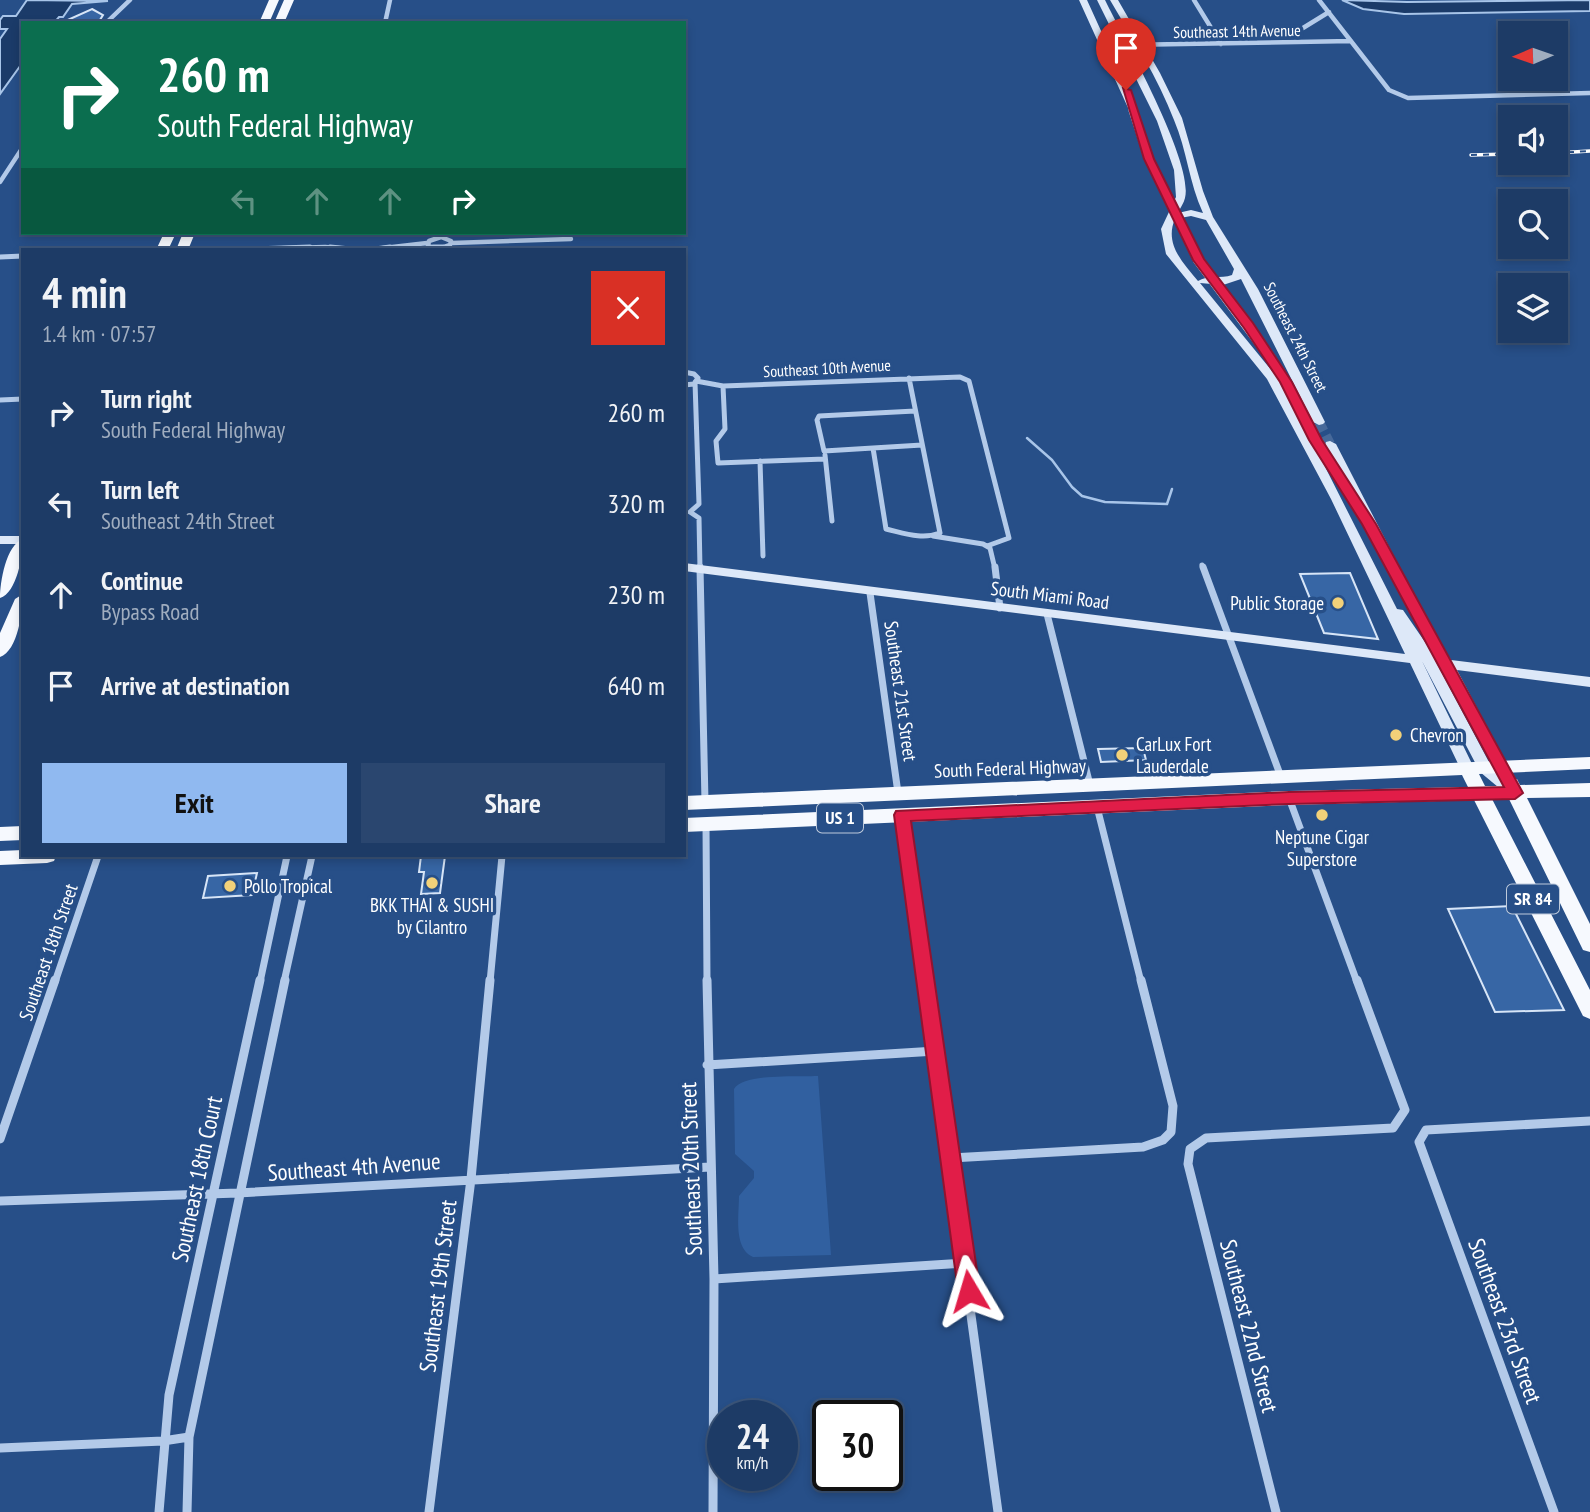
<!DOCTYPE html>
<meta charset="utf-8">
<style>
:root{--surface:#1d3b66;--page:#2a466f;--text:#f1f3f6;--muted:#a0adbf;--line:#3b557a;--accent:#90b9f0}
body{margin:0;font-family:"PT Sans Narrow",sans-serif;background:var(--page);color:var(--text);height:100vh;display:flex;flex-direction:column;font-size:26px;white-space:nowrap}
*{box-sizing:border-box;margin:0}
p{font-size:23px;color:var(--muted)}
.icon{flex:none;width:38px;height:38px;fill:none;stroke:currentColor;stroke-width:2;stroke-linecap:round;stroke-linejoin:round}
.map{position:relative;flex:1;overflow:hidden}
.panel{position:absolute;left:21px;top:248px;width:665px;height:609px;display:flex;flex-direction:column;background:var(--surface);border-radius:0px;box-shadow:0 4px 10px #0003,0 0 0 2px var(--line)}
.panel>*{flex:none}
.top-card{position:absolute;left:21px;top:21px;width:665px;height:214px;border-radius:0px;box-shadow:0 4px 10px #0003,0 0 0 2px var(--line);background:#0b6e4f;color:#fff;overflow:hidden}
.needle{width:46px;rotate:268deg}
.buttons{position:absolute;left:1498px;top:21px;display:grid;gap:14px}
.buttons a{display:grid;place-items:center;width:70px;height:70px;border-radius:0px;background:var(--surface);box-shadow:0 4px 10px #0003,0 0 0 2px var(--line);font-size:35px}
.speed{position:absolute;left:707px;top:1400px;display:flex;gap:14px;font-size:35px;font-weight:700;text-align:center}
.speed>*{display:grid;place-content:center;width:91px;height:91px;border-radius:50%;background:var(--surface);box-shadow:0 4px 10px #0003,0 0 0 2px var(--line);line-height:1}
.speed small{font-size:18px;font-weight:400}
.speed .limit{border:4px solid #111;border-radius:10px;background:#fff;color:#111}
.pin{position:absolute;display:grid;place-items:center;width:60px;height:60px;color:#fff;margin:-72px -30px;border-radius:50% 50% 50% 0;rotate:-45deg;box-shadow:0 0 7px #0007}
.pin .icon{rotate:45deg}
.me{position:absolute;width:77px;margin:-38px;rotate:353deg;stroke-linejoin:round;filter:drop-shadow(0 0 5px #0008)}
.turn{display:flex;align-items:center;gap:24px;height:147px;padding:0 21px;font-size:32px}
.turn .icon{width:91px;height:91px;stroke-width:2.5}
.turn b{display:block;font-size:49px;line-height:60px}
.lanes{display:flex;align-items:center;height:66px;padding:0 21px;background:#0003;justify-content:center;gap:35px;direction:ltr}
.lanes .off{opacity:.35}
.round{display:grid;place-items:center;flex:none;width:74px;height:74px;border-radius:0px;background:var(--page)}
.head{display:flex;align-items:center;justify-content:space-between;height:119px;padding:0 21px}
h1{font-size:42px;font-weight:600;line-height:52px}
.cta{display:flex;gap:14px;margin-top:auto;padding:14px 21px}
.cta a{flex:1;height:80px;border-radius:0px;background:var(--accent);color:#111;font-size:28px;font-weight:600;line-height:80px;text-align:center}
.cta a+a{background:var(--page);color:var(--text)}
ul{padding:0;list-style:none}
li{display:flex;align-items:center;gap:21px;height:91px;padding:0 21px}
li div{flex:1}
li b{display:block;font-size:26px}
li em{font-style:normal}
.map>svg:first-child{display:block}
.green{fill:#3160a0}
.water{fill:#1b3b69;stroke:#a8c5e9;stroke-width:2}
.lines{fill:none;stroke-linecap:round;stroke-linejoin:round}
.stream{stroke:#a8c5e9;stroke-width:2.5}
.building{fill:#3766a5;stroke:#d7e5f7;stroke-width:2}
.street-tunnel{stroke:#47699a;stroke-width:4.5;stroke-dasharray:4.5 2;stroke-linecap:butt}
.secondary-tunnel{stroke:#47699a;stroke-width:10;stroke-dasharray:10 5;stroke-linecap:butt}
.street-far3{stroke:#b3cae9;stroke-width:4.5}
.street-far2{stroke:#b3cae9;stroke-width:5}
.street-far1{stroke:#b3cae9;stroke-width:7}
.street{stroke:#b3cae9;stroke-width:9}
.secondary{fill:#dde8f8;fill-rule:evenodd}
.primary{fill:#f6f9fe;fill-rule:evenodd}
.rail-casing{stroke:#fff;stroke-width:3.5}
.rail{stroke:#274f88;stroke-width:2;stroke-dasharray:6;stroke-linecap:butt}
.secondary-bridge-far1{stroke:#dde8f8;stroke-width:9}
.secondary-bridge{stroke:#dde8f8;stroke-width:10}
.route{fill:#e11d48;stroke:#92132f;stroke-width:2}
.poi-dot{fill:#f2d179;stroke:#274f88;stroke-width:2.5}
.labels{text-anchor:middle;stroke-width:7;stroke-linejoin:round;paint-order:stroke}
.far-street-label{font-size:16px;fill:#fff;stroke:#274f88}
.shield{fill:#274f88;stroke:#becadb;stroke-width:2}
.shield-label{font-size:18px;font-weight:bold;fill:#fff}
.street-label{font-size:19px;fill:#fff;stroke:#274f88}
.poi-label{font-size:19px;fill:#fff;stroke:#274f88;text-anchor:start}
.near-street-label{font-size:23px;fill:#fff;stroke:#274f88}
</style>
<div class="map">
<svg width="1590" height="1512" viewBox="0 0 1590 1512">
<rect width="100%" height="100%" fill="#274f88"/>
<path class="green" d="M 818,1076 L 831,1255 L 753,1257 C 733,1248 739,1215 739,1196 L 754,1178 L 754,1171 L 735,1154 L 734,1089 C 744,1073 799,1077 818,1076 Z"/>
<path class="water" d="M 27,0 L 108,1 L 72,4 L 63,17 L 59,17 L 54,23 L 23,23 L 23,62 L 0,94 L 0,39 L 7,29 L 0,29 L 0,20 L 3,16 L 16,16 Z
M 1342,0 L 1407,2 L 1590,0 L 1590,11 L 1404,14 L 1363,9 Z"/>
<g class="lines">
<path class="stream" d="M 1027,438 L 1052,460 L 1072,487 L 1082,496 L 1105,502 L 1167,504 L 1172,489"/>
</g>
<path class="building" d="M 92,9 L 103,15 L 98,23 L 61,23 Z
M 1350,573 L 1378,639 L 1324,633 L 1300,574 Z
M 1143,748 L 1146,760 L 1101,762 L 1098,749 Z
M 421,856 L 445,856 L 440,893 L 421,894 L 424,872 L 419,872 Z
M 257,873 L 252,895 L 203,898 L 208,876 Z
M 1512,906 L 1564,1010 L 1495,1012 L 1448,909 Z"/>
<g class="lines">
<path class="street-tunnel" d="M 1291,35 L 1303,28"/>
<path class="secondary-tunnel" d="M 1319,422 L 1330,444"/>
<path class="street-far3" d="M 1194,0 L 1221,44
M 1319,0 L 1389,90 L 1408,98 L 1590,93
M 106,23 L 130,0
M 385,23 L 390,0
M 1303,28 L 1329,12
M 1124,45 L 1351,41
M 0,182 L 23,147
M 441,237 L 451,241 L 450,245 L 438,249 L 428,246 L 429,241 Z
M 452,243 L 571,239
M 251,249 L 325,247 L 351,249
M 375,249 L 427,243"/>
<path class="street-far2" d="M 330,247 L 360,250
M 433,247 L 443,247
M 223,250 L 310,247
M 368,250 L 390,247
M 0,257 L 23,256
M 684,372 L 694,374 L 698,378 L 694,384 L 684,385
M 909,378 L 940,533 C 922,540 904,533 886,529 L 873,448 L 824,451 L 817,420 L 819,416 L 915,411
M 696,381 L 723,386 L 960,377 L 969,381 L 1009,538 L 987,546
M 695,382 L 699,504 L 690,512 L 699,518 L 700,569
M 723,386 L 725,429 L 716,441 L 718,463 L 825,459
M 0,400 L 23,399
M 873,448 L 922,445
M 825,455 L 832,521
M 760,461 L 763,556
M 933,536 L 983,544 L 990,548 L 995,569
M 1202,565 L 1204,569"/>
<path class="street-far1" d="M 700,567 L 705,802
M 995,567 L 1000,608
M 1203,567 L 1281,777
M 870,593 L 898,793
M 1047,614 L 1090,785
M 1289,798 L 1357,982
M 1097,807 L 1141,982
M 902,816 L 925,982
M 706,824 L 707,982
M 55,982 L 98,856
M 260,982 L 287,856
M 284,982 L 312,856
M 490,982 L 502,856"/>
<path class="street" d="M 707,980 L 714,1279 L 713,1512
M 925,980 L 998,1512
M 707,1065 L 936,1051
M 0,1139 L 55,980
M 951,1158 L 1143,1147 L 1163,1140 L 1171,1132 L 1173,1106 L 1141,980
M 0,1201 L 238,1193 L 710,1167
M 714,1279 L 965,1263
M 0,1448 L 163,1441 L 189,1437
M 159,1512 L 169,1395 L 260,980
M 187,1512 L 189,1437 L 285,980
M 429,1512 L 471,1179 L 490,980
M 1276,1512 L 1188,1164 L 1190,1149 L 1206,1138 L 1393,1128 L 1405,1110 L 1357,980
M 1554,1512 L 1419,1142 L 1426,1130 L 1590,1121"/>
<path class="secondary" d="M 1079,0 L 1087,0 L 1137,110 L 1136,112 L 1129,110 Z
M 1097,0 L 1105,0 C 1123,37 1194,162 1185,198 C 1184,203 1180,208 1178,213 L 1191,210 L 1203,213 C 1189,183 1187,150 1174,120 C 1158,78 1133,39 1110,0 L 1118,0 L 1160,73 L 1182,118 L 1203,191 L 1213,217 L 1258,289 L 1325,422 L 1323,424 L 1319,425 L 1313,422 L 1241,279 L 1223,285 L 1200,283 L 1276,376 L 1311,440 L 1316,437 L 1320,438 L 1325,445 L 1326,442 L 1330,441 L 1336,444 L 1435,636 L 1451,660 L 1590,677 L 1590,687 L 1457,670 L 1508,767 L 1506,771 L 1499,771 L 1520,789 L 1522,793 L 1520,797 L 1510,797 L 1480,772 L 1422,661 L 1474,768 L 1472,772 L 1462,772 L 1410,663 L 684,571 L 684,563 L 1405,654 L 1331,499 L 1267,379 L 1166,254 L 1161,229 L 1176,197 L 1174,170 L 1157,121 ZM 1191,216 L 1206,220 L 1234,269 L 1232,275 C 1221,279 1207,275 1198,281 C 1183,263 1164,244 1175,219 ZM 1315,447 L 1329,469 L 1337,469 L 1423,637 L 1441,665 L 1495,768 L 1490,764 L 1427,645 L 1403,610 L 1397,609 Z
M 0,536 L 23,536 L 23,544 L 0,544 Z"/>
<path class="primary" d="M 269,0 L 279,0 L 269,23 L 259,23 Z
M 284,0 L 294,0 L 284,23 L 274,23 Z
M 164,233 L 176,233 L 168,250 L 156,250 Z
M 183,233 L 195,233 L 188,250 L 176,250 Z
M 23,539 C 23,555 17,593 0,598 C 0,582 6,545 23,539 Z
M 23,594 C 23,610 18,651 0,657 L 0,633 L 15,599 Z
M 1590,757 L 1590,769 L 1479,774 L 1485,786 L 1503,786 L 1505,779 L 1517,779 L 1520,785 L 1590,783 L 1590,797 L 1527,798 L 1590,924 L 1590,952 L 1583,950 L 1509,799 L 1492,799 L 1590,990 L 1590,1019 L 1583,1016 L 1474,800 L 1289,805 L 684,832 L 684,818 L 1289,791 L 1468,787 L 1462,775 L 684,810 L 684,796 Z
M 23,826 L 23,840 L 0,841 L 0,827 Z
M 23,850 L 23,856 L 56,856 L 54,861 L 47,863 L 0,865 L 0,851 Z"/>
<defs>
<path id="rail" d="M 1556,153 L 1590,151
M 1471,155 L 1510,154"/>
</defs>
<use href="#rail" class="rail-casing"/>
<use href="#rail" class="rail"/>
<path class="secondary-bridge-far1" d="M 1133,110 L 1149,159 L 1193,249"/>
<path class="secondary-bridge" d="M 1192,247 L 1198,260 L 1270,357 L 1303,413"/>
</g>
<path class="route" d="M 1123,88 L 1131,90 L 1154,159 L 1204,259 L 1253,323 L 1292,382 L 1322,440 L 1376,524 L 1523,793 L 1515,799 L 1289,804 L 911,821 L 980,1291 L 976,1298 L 969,1301 L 961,1298 L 958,1291 L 894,815 L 896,811 L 1289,792 L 1504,787 L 1362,524 L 1309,440 L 1280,382 L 1244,328 L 1193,260 L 1144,159 Z"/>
<g class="poi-dot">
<circle cx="1338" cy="603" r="7"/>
<circle cx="1396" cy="735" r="7"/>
<circle cx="1122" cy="755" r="7"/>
<circle cx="1322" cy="815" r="7"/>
<circle cx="432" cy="883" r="7"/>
<circle cx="230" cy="886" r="7"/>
</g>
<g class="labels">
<g class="far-street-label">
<text transform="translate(1237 31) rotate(-1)" y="6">Southeast 14th Avenue</text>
<text transform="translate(1296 337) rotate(63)" y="6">Southeast 24th Street</text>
<text transform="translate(827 368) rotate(-3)" y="6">Southeast 10th Avenue</text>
</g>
<g class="shield">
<rect x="817" y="803.5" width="46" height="29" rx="5"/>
<rect x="1507" y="884.5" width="52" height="29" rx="5"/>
</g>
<g class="shield-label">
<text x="840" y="824">US 1</text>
<text x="1533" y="905">SR 84</text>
</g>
<g class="street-label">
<text transform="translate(1050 595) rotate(7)" y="7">South Miami Road</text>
<text transform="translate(901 691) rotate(82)" y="7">Southeast 21st Street</text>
<text transform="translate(1010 768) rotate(-2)" y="7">South Federal Highway</text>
<text transform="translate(48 952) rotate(-71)" y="7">Southeast 18th Street</text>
</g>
<g class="poi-label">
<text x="1324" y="610" text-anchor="end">Public Storage</text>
<text x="1410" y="742">Chevron</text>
<text x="1136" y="751">CarLux Fort<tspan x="1136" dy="22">Lauderdale</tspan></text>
<text x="1322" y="844" text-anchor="middle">Neptune Cigar<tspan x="1322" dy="22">Superstore</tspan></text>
<text x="244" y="893">Pollo Tropical</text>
<text x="432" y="912" text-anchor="middle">BKK THAI &amp; SUSHI<tspan x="432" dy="22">by Cilantro</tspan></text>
</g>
<g class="near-street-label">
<text transform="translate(354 1167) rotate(-4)" y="8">Southeast 4th Avenue</text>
<text transform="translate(691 1169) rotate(-92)" y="8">Southeast 20th Street</text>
<text transform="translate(197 1179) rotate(-78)" y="8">Southeast 18th Court</text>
<text transform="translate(438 1286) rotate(-83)" y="8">Southeast 19th Street</text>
<text transform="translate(1505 1321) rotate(70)" y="8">Southeast 23rd Street</text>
<text transform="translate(1249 1326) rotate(76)" y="8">Southeast 22nd Street</text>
</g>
</g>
</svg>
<div class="buttons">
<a><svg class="needle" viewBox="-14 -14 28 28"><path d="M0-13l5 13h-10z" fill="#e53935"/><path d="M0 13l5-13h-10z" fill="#a0adbf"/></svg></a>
<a><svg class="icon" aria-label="sound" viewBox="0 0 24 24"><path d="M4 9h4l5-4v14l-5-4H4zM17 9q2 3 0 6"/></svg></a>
<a><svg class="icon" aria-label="search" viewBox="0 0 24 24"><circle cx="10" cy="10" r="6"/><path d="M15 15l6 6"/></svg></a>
<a><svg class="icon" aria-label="layers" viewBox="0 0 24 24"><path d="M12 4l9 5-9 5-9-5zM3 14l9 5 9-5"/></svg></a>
</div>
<div class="speed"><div>24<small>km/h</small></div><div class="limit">30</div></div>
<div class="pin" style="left:1126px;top:90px;background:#d93025"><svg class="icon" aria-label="arrive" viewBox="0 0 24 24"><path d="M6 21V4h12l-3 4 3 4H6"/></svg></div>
<svg class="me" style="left:969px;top:1291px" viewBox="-20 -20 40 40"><path d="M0-17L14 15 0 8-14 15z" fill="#e11d48" stroke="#fff" stroke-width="4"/></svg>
<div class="top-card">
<div class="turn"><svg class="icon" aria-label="right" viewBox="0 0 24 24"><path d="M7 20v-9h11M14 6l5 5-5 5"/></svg><div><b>260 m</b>South Federal Highway</div></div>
<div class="lanes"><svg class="icon off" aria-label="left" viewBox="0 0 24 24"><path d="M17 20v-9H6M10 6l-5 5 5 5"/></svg><svg class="icon off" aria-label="ahead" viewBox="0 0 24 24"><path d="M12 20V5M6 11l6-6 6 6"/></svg><svg class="icon off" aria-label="ahead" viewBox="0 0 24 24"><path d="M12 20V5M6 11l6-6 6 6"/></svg><svg class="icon" aria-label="right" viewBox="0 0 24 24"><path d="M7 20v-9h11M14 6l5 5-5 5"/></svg></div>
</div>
<section class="panel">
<div class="head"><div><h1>4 min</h1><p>1.4 km · 07:57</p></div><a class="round" style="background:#d93025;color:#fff"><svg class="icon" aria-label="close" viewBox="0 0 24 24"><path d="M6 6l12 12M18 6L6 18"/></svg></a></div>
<ul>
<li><svg class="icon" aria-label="right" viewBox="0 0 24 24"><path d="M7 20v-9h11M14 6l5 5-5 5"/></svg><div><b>Turn right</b><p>South Federal Highway</p></div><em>260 m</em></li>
<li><svg class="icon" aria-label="left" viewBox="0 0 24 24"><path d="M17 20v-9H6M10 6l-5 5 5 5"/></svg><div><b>Turn left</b><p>Southeast 24th Street</p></div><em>320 m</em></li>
<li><svg class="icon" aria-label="ahead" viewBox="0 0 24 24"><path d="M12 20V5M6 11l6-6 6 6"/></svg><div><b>Continue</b><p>Bypass Road</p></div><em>230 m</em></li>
<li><svg class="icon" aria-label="arrive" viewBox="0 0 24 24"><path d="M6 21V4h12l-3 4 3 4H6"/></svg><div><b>Arrive at destination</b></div><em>640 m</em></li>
</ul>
<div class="cta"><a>Exit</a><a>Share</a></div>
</section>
</div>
